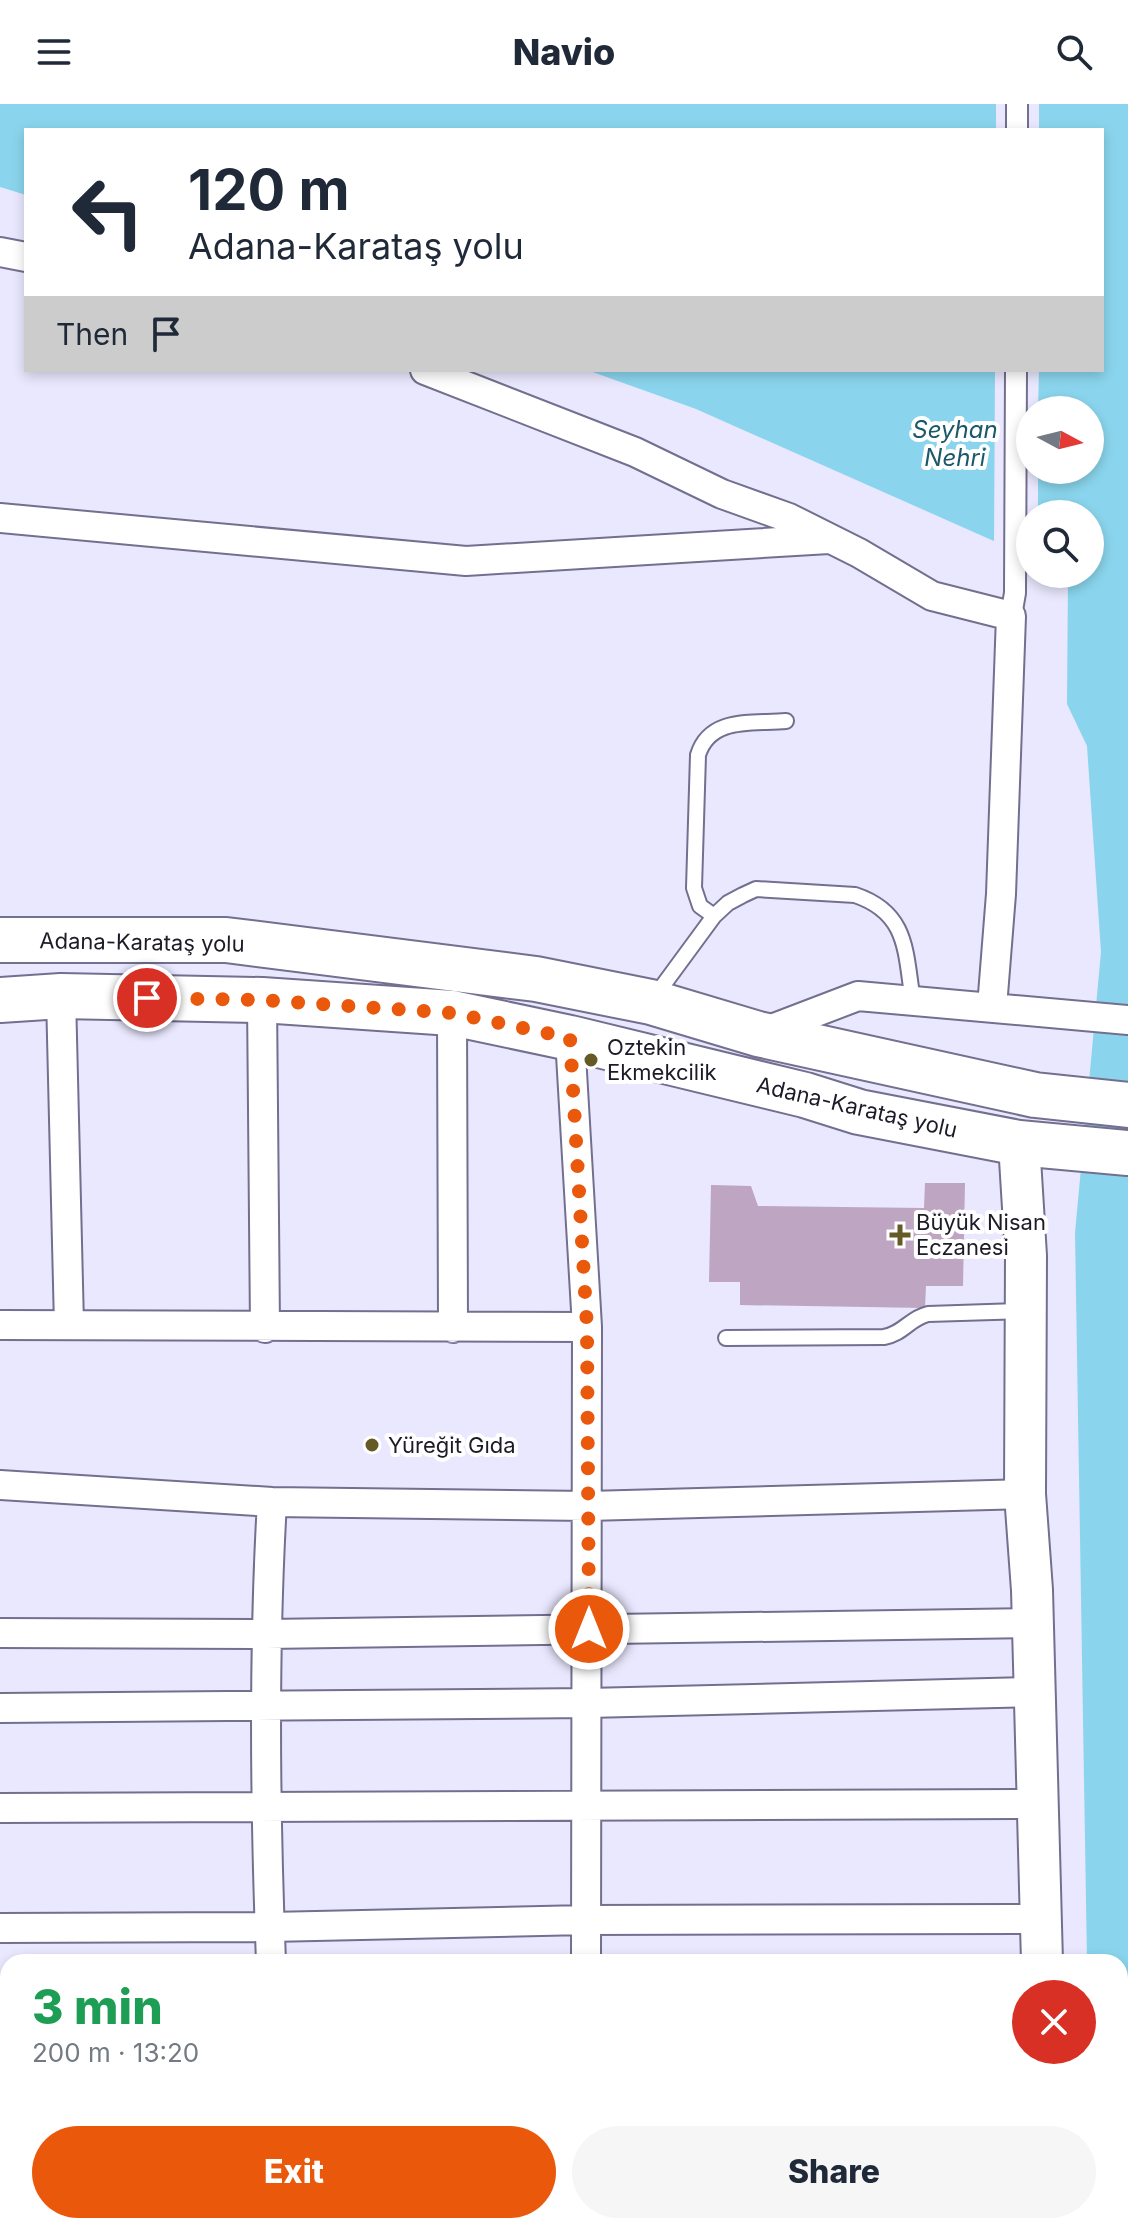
<!DOCTYPE html>
<meta charset="utf-8">
<style>
:root{--surface:#fff;--page:#f6f6f7;--text:#1f2937;--muted:#747a83;--accent:#ea580c}
body{margin:0;font-family:Inter,sans-serif;background:var(--page);color:var(--text);height:100vh;display:flex;flex-direction:column;font-size:30px;white-space:nowrap}
*{box-sizing:border-box;margin:0}
p{font-size:26px;color:var(--muted)}
.icon{flex:none;width:44px;height:44px;fill:none;stroke:currentColor;stroke-width:2;stroke-linecap:round;stroke-linejoin:round}
.map{position:relative;flex:1;overflow:hidden}
.sheet{position:absolute;left:0px;top:1850px;width:1128px;height:280px;display:flex;flex-direction:column;background:var(--surface);border-radius:24px 24px 0 0;box-shadow:0 4px 12px #0003}
.sheet>*{flex:none}
.top-card{position:absolute;left:24px;top:24px;width:1080px;height:244px;border-radius:0px;box-shadow:0 4px 12px #0003;background:#fff;color:var(--text);overflow:hidden}
.needle{width:52px;rotate:97deg}
.buttons{position:absolute;left:1016px;top:292px;display:grid;gap:16px}
.buttons a{display:grid;place-items:center;width:88px;height:88px;border-radius:50%;background:var(--surface);box-shadow:0 4px 12px #0003;font-size:40px}
.pin{position:absolute;display:grid;place-items:center;width:68px;height:68px;color:#fff;margin:-34px;border:4px solid #fff;border-radius:50%;box-shadow:0 2px 8px #0007}
.me{position:absolute;width:88px;margin:-44px;rotate:0deg;stroke-linejoin:round;filter:drop-shadow(0 0 6px #0008)}
.turn{display:flex;align-items:center;gap:28px;height:168px;padding:0 32px;font-size:36px}
.turn .icon{width:104px;height:104px;stroke-width:2.5}
.turn b{display:block;font-size:56px;line-height:68px}
.then{display:flex;align-items:center;height:76px;padding:0 32px;background:#0003;gap:16px;font-size:30px}
.round{display:grid;place-items:center;flex:none;width:84px;height:84px;border-radius:42px;background:var(--page)}
.head{display:flex;align-items:center;justify-content:space-between;height:136px;padding:0 32px}
h1{font-size:48px;font-weight:800;line-height:60px;color:#1e9e55}
.button{display:flex;gap:16px;margin-top:auto;padding:16px 32px}
.button a{flex:1;height:92px;border-radius:48px;background:var(--accent);color:#fff;font-size:32px;font-weight:800;line-height:92px;text-align:center}
.button a+a{background:var(--page);color:var(--text)}
header{display:flex;justify-content:space-between;align-items:center;height:104px;padding:0 32px;background:var(--surface);font-size:36px;font-weight:800}
.map>svg:first-child{display:block}
.water{fill:#8ad5ed;fill-rule:evenodd}
.pier{fill:#e9e8fe}
.building{fill:#bea5c2}
.lines{fill:none;stroke-linecap:round;stroke-linejoin:round}
.service-casing{stroke:#726f8f;stroke-width:18}
.pedestrian-casing{stroke:#726f8f;stroke-width:24}
.minor-casing{stroke:#726f8f;stroke-width:32}
.tertiary-casing{stroke:#726f8f;stroke-width:38}
.secondary-casing{stroke:#726f8f;stroke-width:44}
.primary-casing{stroke:#726f8f;stroke-width:48}
.service{stroke:#fff;stroke-width:14}
.pedestrian{stroke:#fff;stroke-width:20}
.minor{stroke:#fff;stroke-width:28}
.tertiary{stroke:#fff;stroke-width:34}
.secondary{stroke:#fff;stroke-width:40}
.primary{stroke:#fff;stroke-width:44}
.route{stroke:#ea580c;stroke-width:14;stroke-dasharray:0 25.2}
.poi-dot{fill:#655925;stroke:#fff;stroke-width:3}
.labels{text-anchor:middle;stroke-width:8;stroke-linejoin:round;paint-order:stroke}
.street-label{font-size:22px;fill:#1c1b27;stroke:#fff}
.poi-label{font-size:22px;fill:#1c1b27;stroke:#fff;text-anchor:start}
.water-label{font-size:24px;font-style:italic;fill:#1b586a;stroke:#fff}
</style>
<header><svg class="icon" aria-label="menu" viewBox="0 0 24 24"><path d="M4 6h16M4 12h16M4 18h16"/></svg>Navio<svg class="icon" aria-label="search" viewBox="0 0 24 24"><circle cx="10" cy="10" r="6"/><path d="M15 15l6 6"/></svg></header>
<div class="map">
<svg width="1128" height="2130" viewBox="0 0 1128 2130">
<rect width="100%" height="100%" fill="#e9e8fe"/>
<path class="water" d="M 0,0 L 1128,0 L 1128,2130 L 1091,2130 L 1091,2122 L 1120,2122 L 1120,1858 L 1087,1858 L 1075,1129 L 1101,848 L 1087,642 L 1067,600 L 1068,470 L 1090,470 L 1090,410 L 1030,410 L 1030,453 L 696,305 L 587,266 L 1102,266 L 1102,26 L 26,26 L 26,91 L 0,83 ZM 1030,306 L 1090,306 L 1090,366 L 1030,366 Z"/>
<path class="pier" d="M 996,0 L 1039,0 L 1039,26 L 996,26 Z
M 995,266 L 1039,266 L 1038,306 L 1030,306 L 1030,366 L 1038,366 L 1038,410 L 1030,410 L 1030,457 L 994,442 Z"/>
<path class="building" d="M 925,1079 L 965,1079 L 963,1182 L 926,1182 L 925,1204 L 740,1201 L 740,1178 L 709,1178 L 711,1081 L 751,1082 L 758,1102 L 924,1104 Z"/>
<g class="lines">
<defs>
<path id="service" d="M 714,812 L 700,802 L 694,784 L 698,651 C 710,612 753,620 786,617
M 653,895 L 714,812 L 728,799 L 743,791 L 756,785 L 855,791 C 909,809 905,849 913,897
M 726,1234 L 884,1233 C 903,1230 910,1214 928,1210 L 1022,1207"/>
<path id="pedestrian" d="M 1017,26 L 1017,0
M 1011,512 L 1015,489 L 1016,266"/>
<path id="minor" d="M 0,148 L 26,153
M 425,266 L 635,348 L 722,390 L 789,414 L 859,449 L 932,492 L 1011,512 L 1001,790 L 992,903
M 0,414 L 466,457 L 829,435
M 61,892 L 69,1221
M 262,896 L 265,1224
M 452,909 L 453,1224
M 761,929 L 858,892 L 1128,916
M 570,934 L 587,1223 L 586,1858
M 0,1221 L 587,1223
M 0,1381 L 272,1398 L 588,1402 L 1025,1390
M 0,1529 L 267,1530 L 1032,1519
M 0,1604 L 588,1599 L 1033,1588
M 0,1704 L 1037,1700
M 0,1824 L 270,1823 L 585,1816 L 1041,1815
M 271,1858 C 265,1705 263,1552 272,1398
M 0,1943 L 8,1943
M 0,2047 L 8,2047
M 282,2122 L 283,2130
M 593,2122 L 594,2130"/>
<path id="tertiary" d="M 1120,2088 L 1128,2091"/>
<path id="secondary" d="M 1019,1039 L 1026,1152 L 1025,1390 L 1032,1486 L 1042,1858
M 1051,2122 L 1051,2130"/>
<path id="primary" d="M 0,836 L 226,836 L 536,875 L 651,898 L 758,930 L 1035,991 L 1128,1001
M 0,896 L 61,892 L 262,896 L 452,909 L 570,934 L 805,991 L 859,1008 L 1019,1039 L 1128,1049"/>
</defs>
<use href="#service" class="service-casing"/>
<use href="#pedestrian" class="pedestrian-casing"/>
<use href="#minor" class="minor-casing"/>
<use href="#tertiary" class="tertiary-casing"/>
<use href="#secondary" class="secondary-casing"/>
<use href="#primary" class="primary-casing"/>
<use href="#service" class="service"/>
<use href="#pedestrian" class="pedestrian"/>
<use href="#minor" class="minor"/>
<use href="#tertiary" class="tertiary"/>
<use href="#secondary" class="secondary"/>
<use href="#primary" class="primary"/>
</g>
<g class="lines">
<path class="route" d="M 147,894 L 262,896 L 452,909 L 570,934 L 587,1223 L 589,1525"/>
</g>
<g class="poi-dot">
<circle cx="591" cy="956" r="8"/>
<path d="M896 1119h8v8h8v8h-8v8h-8v-8h-8v-8h8z"/>
<circle cx="372" cy="1341" r="8"/>
</g>
<g class="labels">
<g class="street-label">
<text transform="translate(142 838) rotate(1)" y="8">Adana-Karataş yolu</text>
<text transform="translate(857 1003) rotate(13)" y="8">Adana-Karataş yolu</text>
</g>
<g class="poi-label">
<text x="607" y="951">Oztekin<tspan x="607" dy="25">Ekmekcilik</tspan></text>
<text x="916" y="1126">Büyük Nisan<tspan x="916" dy="25">Eczanesi</tspan></text>
<text x="388" y="1349">Yüreğit Gıda</text>
</g>
<g class="water-label">
<text x="955" y="334">Seyhan<tspan x="955" dy="28">Nehri</tspan></text>
</g>
</g>
</svg>
<div class="buttons">
<a><svg class="needle" viewBox="-14 -14 28 28"><path d="M0-13l5 13h-10z" fill="#e53935"/><path d="M0 13l5-13h-10z" fill="#747a83"/></svg></a>
<a><svg class="icon" aria-label="search" viewBox="0 0 24 24"><circle cx="10" cy="10" r="6"/><path d="M15 15l6 6"/></svg></a>
</div>
<div class="pin" style="left:147px;top:894px;background:#d93025"><svg class="icon" aria-label="arrive" viewBox="0 0 24 24"><path d="M6 21V4h12l-3 4 3 4H6"/></svg></div>
<svg class="me" style="left:589px;top:1525px" viewBox="-20 -20 40 40"><circle r="17" fill="#ea580c" stroke="#fff" stroke-width="3"/><path d="M0-11L8 9 0 5-8 9z" fill="#fff"/></svg>
<div class="top-card">
<div class="turn"><svg class="icon" aria-label="left" viewBox="0 0 24 24"><path d="M17 20v-9H6M10 6l-5 5 5 5"/></svg><div><b>120 m</b>Adana-Karataş yolu</div></div>
<div class="then">Then<svg class="icon" aria-label="arrive" viewBox="0 0 24 24"><path d="M6 21V4h12l-3 4 3 4H6"/></svg></div>
</div>
<section class="sheet">
<div class="head"><div><h1>3 min</h1><p>200 m · 13:20</p></div><a class="round" style="background:#d93025;color:#fff"><svg class="icon" aria-label="close" viewBox="0 0 24 24"><path d="M6 6l12 12M18 6L6 18"/></svg></a></div>
<div class="button"><a>Exit</a><a>Share</a></div>
</section>
</div>
